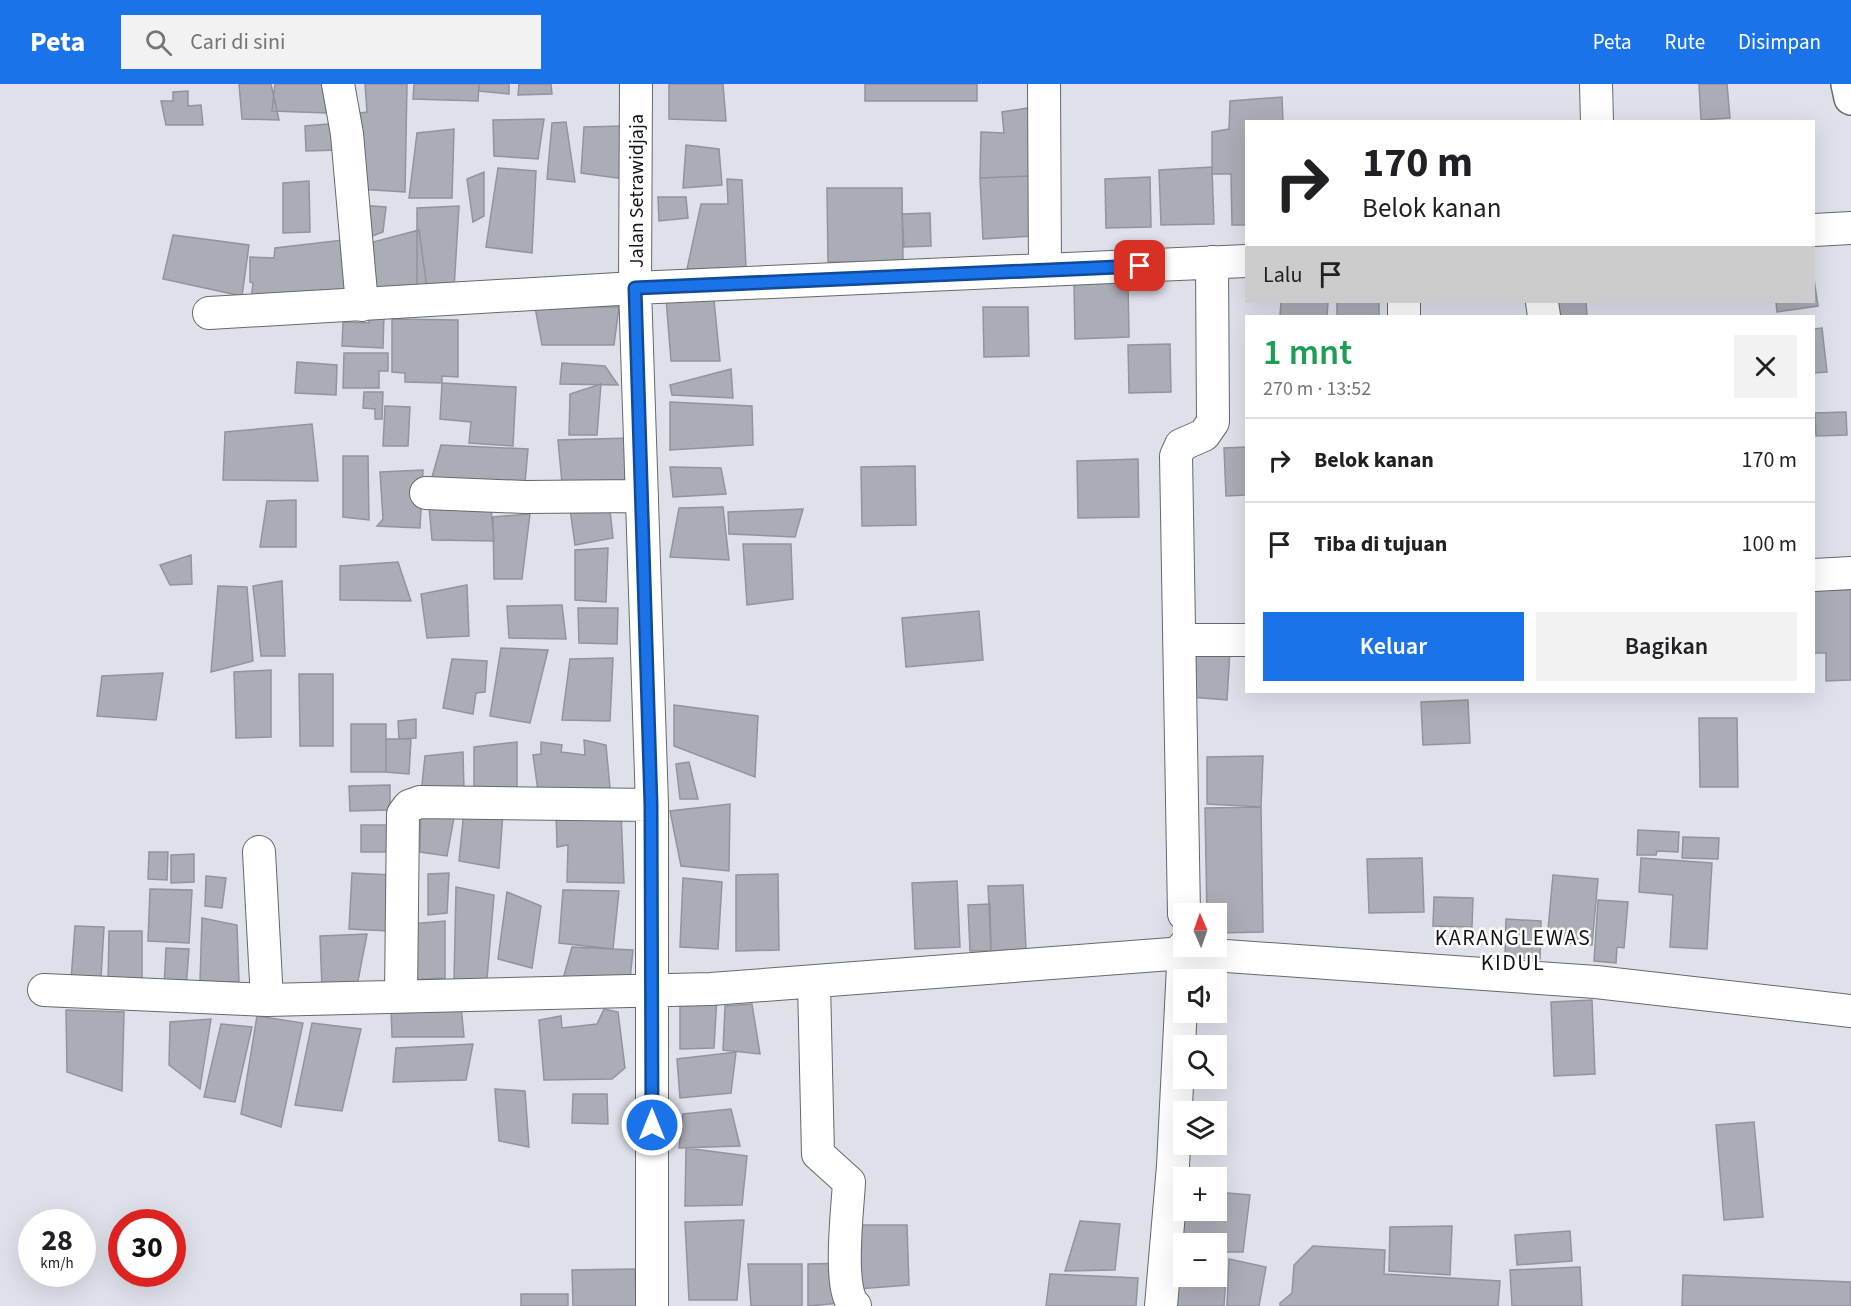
<!DOCTYPE html>
<html lang="id">
<meta charset="utf-8">
<style>
:root{--surface:#fff;--page:#f2f2f2;--text:#202124;--muted:#757577;--line:#e0e0e0;--accent:#1a73e8}
body{margin:0;font-family:"Source Sans 3",sans-serif;background:var(--page);color:var(--text);height:100vh;display:flex;flex-direction:column;font-size:22px;white-space:nowrap}
*{box-sizing:border-box;margin:0}
p{font-size:20px;color:var(--muted)}
.icon{flex:none;width:33px;height:33px;fill:none;stroke:currentColor;stroke-width:2;stroke-linecap:round;stroke-linejoin:round}
.map{position:relative;flex:1;overflow:hidden}
.drawer{position:absolute;left:1245px;top:231px;width:570px;height:378px;display:flex;flex-direction:column;background:var(--surface);border-radius:0px;box-shadow:0 6px 24px #0002}
.drawer>*{flex:none}
.hud{position:absolute;left:1245px;top:36px;width:570px;height:183px;border-radius:0px;box-shadow:0 6px 24px #0002;background:#fff;color:var(--text);overflow:hidden}
.needle{width:39px;rotate:358deg}
.tools{position:absolute;left:1173px;top:819px;display:grid;gap:12px}
.tools a{display:grid;place-items:center;width:54px;height:54px;border-radius:0px;background:var(--surface);box-shadow:0 6px 24px #0002;font-size:30px}
.speed{position:absolute;left:18px;top:1125px;display:flex;gap:12px;font-size:30px;font-weight:700;text-align:center}
.speed>*{display:grid;place-content:center;width:78px;height:78px;border-radius:50%;background:var(--surface);box-shadow:0 6px 24px #0002;line-height:1}
.speed small{font-size:15px;font-weight:400}
.speed .limit{border:9px solid #d22;background:#fff;color:#111}
.pin{position:absolute;display:grid;place-items:center;width:51px;height:51px;color:#fff;margin:-26px;border-radius:12px;box-shadow:0 3px 9px #0006}
.me{position:absolute;width:66px;margin:-33px;rotate:0deg;stroke-linejoin:round;filter:drop-shadow(0 0 4px #0008)}
.turn{display:flex;align-items:center;gap:21px;height:126px;padding:0 18px;font-size:27px}
.turn .icon{width:78px;height:78px;stroke-width:2.5}
.turn b{display:block;font-size:42px;line-height:51px}
.then{display:flex;align-items:center;height:57px;padding:0 18px;background:#0003;gap:12px;font-size:22px}
.round{display:grid;place-items:center;flex:none;width:63px;height:63px;border-radius:0px;background:var(--page)}
.head{display:flex;align-items:center;justify-content:space-between;height:102px;padding:0 18px}
h1{font-size:36px;font-weight:600;line-height:45px;color:#1e9e55}
.button{display:flex;gap:12px;margin-top:auto;padding:12px 18px}
.button a{flex:1;height:69px;border-radius:0px;background:var(--accent);color:#fff;font-size:24px;font-weight:600;line-height:69px;text-align:center}
.button a+a{background:var(--page);color:var(--text)}
ul{padding:0;list-style:none}
li{display:flex;align-items:center;gap:18px;height:84px;padding:0 18px;border-top:2px solid var(--line)}
li div{flex:1}
li b{display:block;font-size:22px}
li em{font-style:normal}
header{display:flex;align-items:center;gap:36px;box-sizing:border-box;height:84px;padding:0 30px;background:var(--accent);color:#fff}
header strong{font-size:28px}
nav{display:flex;gap:33px;margin-inline-start:auto;font-size:21px}
.search{width:420px;height:54px;background:var(--page);display:flex;align-items:center;gap:15px;box-sizing:border-box;padding:0 21px;border-radius:0px;color:var(--muted);font-size:22px}
.map>svg:first-child{display:block}
.building{fill:#aaadb6;stroke:#91949c;stroke-width:1.5}
.lines{fill:none;stroke-linecap:round;stroke-linejoin:round}
.street-casing{stroke:#65686f;stroke-width:34}
.secondary-casing{stroke:#65686f;stroke-width:36}
.street{stroke:#fff;stroke-width:32}
.secondary{stroke:#fff;stroke-width:33}
.route-casing{stroke:#114b97;stroke-width:15}
.route{stroke:#1a73e8;stroke-width:10}
.labels{text-anchor:middle;stroke-width:5;stroke-linejoin:round;paint-order:stroke}
.street-label{font-size:20px;fill:#131417;stroke:#fff}
.quarter-label{font-size:22px;letter-spacing:1.5px;fill:#131417;stroke:#fff}
</style>
<header>
<strong>Peta</strong>
<div class="search"><svg class="icon" aria-label="search" viewBox="0 0 24 24"><circle cx="10" cy="10" r="6"/><path d="M15 15l6 6"/></svg>Cari di sini</div>
<nav><a>Peta</a><a>Rute</a><a>Disimpan</a></nav>
</header>
<div class="map">
<svg width="1851" height="1222" viewBox="0 0 1851 1222">
<rect width="100%" height="100%" fill="#dee1ea"/>
<path class="building" d="M 239,0 L 271,0 L 279,36 L 242,35 Z
M 275,0 L 329,0 L 327,29 L 272,27 Z
M 365,0 L 407,0 L 405,108 L 357,105 L 354,30 L 367,28 Z
M 414,0 L 479,0 L 478,17 L 413,15 Z
M 479,0 L 509,0 L 509,10 L 479,7 Z
M 519,0 L 551,0 L 552,10 L 518,11 Z
M 669,0 L 723,0 L 726,37 L 669,35 Z
M 865,0 L 977,0 L 977,17 L 865,17 Z
M 1699,0 L 1727,0 L 1730,34 L 1701,36 Z
M 188,7 L 188,22 L 201,21 L 203,41 L 166,41 L 161,17 L 173,17 L 173,8 Z
M 1282,13 L 1283,38 L 1246,38 L 1246,141 L 1232,141 L 1231,90 L 1212,90 L 1212,48 L 1229,45 L 1230,17 Z
M 1035,23 L 1031,92 L 980,94 L 981,48 L 1004,49 L 1002,28 Z
M 544,35 L 538,75 L 494,72 L 493,36 Z
M 566,38 L 575,98 L 547,95 L 552,39 Z
M 340,39 L 340,66 L 306,67 L 305,42 Z
M 623,42 L 624,95 L 581,89 L 584,43 Z
M 454,45 L 452,114 L 409,114 L 417,49 Z
M 686,61 L 719,65 L 722,101 L 683,104 Z
M 1212,83 L 1214,140 L 1161,141 L 1159,86 Z
M 498,84 L 536,87 L 532,169 L 486,163 Z
M 484,88 L 484,132 L 473,138 L 467,95 Z
M 1031,92 L 1034,152 L 983,155 L 980,94 Z
M 1150,93 L 1151,143 L 1106,144 L 1105,95 Z
M 727,95 L 742,96 L 746,184 L 687,185 L 701,120 L 728,120 Z
M 309,97 L 310,148 L 283,149 L 283,99 Z
M 827,104 L 902,104 L 903,178 L 828,178 Z
M 658,113 L 686,113 L 688,134 L 659,137 Z
M 358,121 L 386,123 L 383,148 L 362,156 Z
M 459,122 L 454,205 L 417,211 L 417,124 Z
M 930,129 L 931,162 L 904,163 L 902,130 Z
M 419,146 L 427,204 L 372,203 L 373,158 Z
M 173,151 L 249,161 L 242,212 L 163,195 Z
M 343,156 L 345,216 L 251,216 L 253,199 L 250,198 L 250,173 L 274,174 L 275,164 Z
M 1814,195 L 1818,222 L 1777,228 L 1776,218 L 1814,218 Z
M 1128,197 L 1129,253 L 1075,255 L 1074,198 Z
M 666,214 L 714,216 L 720,277 L 671,277 Z
M 1281,218 L 1328,218 L 1327,232 L 1280,232 Z
M 1337,218 L 1379,218 L 1379,232 L 1337,232 Z
M 1548,218 L 1586,218 L 1587,232 L 1548,232 Z
M 535,223 L 619,223 L 614,261 L 542,261 Z
M 983,223 L 1028,223 L 1029,272 L 984,273 Z
M 369,229 L 384,229 L 383,264 L 342,262 L 343,238 L 369,239 Z
M 392,235 L 458,236 L 458,293 L 442,292 L 442,299 L 405,298 L 405,289 L 392,288 Z
M 1822,244 L 1827,288 L 1814,289 L 1814,245 Z
M 1170,260 L 1171,308 L 1129,309 L 1128,261 Z
M 344,269 L 388,269 L 388,287 L 379,287 L 379,304 L 343,304 Z
M 297,278 L 337,281 L 336,311 L 295,309 Z
M 562,279 L 605,282 L 618,301 L 560,300 Z
M 731,285 L 733,314 L 672,311 L 670,301 Z
M 442,299 L 516,303 L 513,362 L 469,359 L 471,338 L 440,335 Z
M 601,300 L 597,351 L 569,351 L 570,310 Z
M 364,308 L 383,308 L 382,335 L 375,335 L 375,325 L 363,324 Z
M 670,318 L 752,322 L 753,361 L 670,366 Z
M 385,322 L 410,323 L 408,362 L 383,362 Z
M 1846,328 L 1847,351 L 1816,352 L 1815,329 Z
M 312,340 L 318,397 L 223,396 L 225,348 Z
M 631,354 L 629,406 L 563,410 L 558,356 Z
M 441,361 L 528,365 L 524,410 L 431,397 Z
M 1246,363 L 1246,411 L 1226,412 L 1224,364 Z
M 343,372 L 368,372 L 369,436 L 343,433 Z
M 1138,375 L 1139,433 L 1078,434 L 1077,377 Z
M 915,382 L 916,441 L 862,442 L 861,383 Z
M 670,383 L 721,384 L 726,410 L 673,413 Z
M 423,386 L 420,444 L 377,442 L 383,435 L 380,388 Z
M 428,411 L 490,412 L 494,457 L 432,456 Z
M 296,416 L 296,463 L 260,463 L 267,417 Z
M 609,417 L 613,454 L 575,461 L 570,425 Z
M 723,423 L 729,476 L 670,473 L 679,424 Z
M 803,425 L 795,453 L 729,450 L 728,428 Z
M 530,430 L 522,495 L 494,495 L 493,433 Z
M 743,460 L 791,460 L 793,515 L 747,521 Z
M 608,464 L 606,518 L 575,516 L 575,466 Z
M 191,471 L 192,500 L 170,501 L 160,481 Z
M 398,478 L 411,517 L 340,516 L 340,482 Z
M 282,497 L 285,572 L 261,572 L 253,502 Z
M 467,501 L 469,552 L 427,554 L 421,510 Z
M 218,502 L 247,503 L 253,577 L 211,588 Z
M 1814,506 L 1851,506 L 1851,596 L 1826,597 L 1826,569 L 1814,569 Z
M 562,521 L 566,555 L 509,554 L 507,522 Z
M 578,524 L 618,524 L 617,560 L 579,559 Z
M 979,527 L 983,576 L 906,583 L 902,534 Z
M 1194,563 L 1230,566 L 1227,616 L 1190,613 Z
M 501,564 L 548,566 L 530,639 L 490,632 Z
M 613,574 L 610,637 L 562,636 L 570,575 Z
M 452,575 L 487,577 L 485,608 L 476,609 L 473,630 L 443,624 Z
M 271,586 L 271,653 L 236,654 L 234,588 Z
M 163,589 L 156,636 L 97,632 L 102,592 Z
M 299,590 L 333,590 L 333,662 L 300,662 Z
M 1468,616 L 1470,659 L 1423,661 L 1421,618 Z
M 674,621 L 758,632 L 755,693 L 674,662 Z
M 1699,634 L 1737,634 L 1738,703 L 1700,703 Z
M 416,635 L 416,654 L 399,655 L 398,637 Z
M 351,640 L 386,640 L 386,688 L 351,688 Z
M 386,655 L 411,655 L 409,690 L 386,688 Z
M 584,656 L 606,661 L 611,715 L 539,714 L 533,671 L 541,670 L 541,658 L 562,661 L 561,668 L 585,671 Z
M 517,658 L 517,710 L 474,705 L 474,663 Z
M 463,668 L 464,708 L 421,710 L 425,672 Z
M 1263,672 L 1261,723 L 1207,720 L 1207,673 Z
M 689,678 L 698,715 L 680,715 L 676,680 Z
M 390,701 L 390,726 L 350,727 L 349,702 Z
M 730,720 L 729,787 L 681,782 L 670,727 Z
M 421,723 L 456,723 L 447,772 L 420,768 Z
M 1261,723 L 1263,848 L 1216,849 L 1216,830 L 1207,830 L 1205,724 Z
M 556,725 L 621,729 L 624,799 L 567,798 L 568,761 L 557,763 Z
M 464,726 L 503,728 L 499,784 L 459,777 Z
M 361,741 L 393,741 L 393,768 L 361,768 Z
M 1638,746 L 1679,748 L 1678,768 L 1657,767 L 1656,771 L 1637,771 Z
M 1683,753 L 1719,754 L 1718,775 L 1682,774 Z
M 149,768 L 168,768 L 167,796 L 148,795 Z
M 194,770 L 194,798 L 171,799 L 171,771 Z
M 1422,774 L 1424,828 L 1369,829 L 1367,775 Z
M 1641,774 L 1712,779 L 1707,865 L 1670,863 L 1673,811 L 1639,808 Z
M 352,789 L 391,791 L 388,847 L 349,845 Z
M 449,789 L 447,829 L 428,831 L 428,790 Z
M 778,790 L 779,866 L 736,867 L 736,791 Z
M 1553,791 L 1598,795 L 1592,861 L 1547,857 Z
M 206,792 L 226,794 L 222,824 L 205,822 Z
M 683,794 L 722,798 L 718,865 L 680,863 Z
M 957,797 L 960,863 L 915,865 L 912,799 Z
M 1023,801 L 1026,866 L 991,867 L 988,802 Z
M 456,803 L 494,811 L 487,895 L 454,897 Z
M 150,805 L 192,806 L 189,859 L 148,857 Z
M 563,806 L 619,807 L 613,865 L 559,859 Z
M 507,808 L 541,822 L 532,884 L 498,875 Z
M 1434,813 L 1473,814 L 1472,843 L 1433,842 Z
M 1598,816 L 1628,818 L 1624,864 L 1617,863 L 1616,879 L 1594,877 Z
M 990,820 L 991,867 L 970,867 L 968,821 Z
M 202,834 L 237,841 L 239,898 L 200,898 Z
M 1506,835 L 1541,837 L 1540,875 L 1505,873 Z
M 445,837 L 445,894 L 408,896 L 411,840 Z
M 75,842 L 104,843 L 101,894 L 71,896 Z
M 109,847 L 142,847 L 142,900 L 108,899 Z
M 367,850 L 357,902 L 322,904 L 320,852 Z
M 572,863 L 633,866 L 629,905 L 563,895 Z
M 166,864 L 189,865 L 186,905 L 164,904 Z
M 680,912 L 717,912 L 714,964 L 680,965 Z
M 1592,916 L 1595,990 L 1554,992 L 1551,918 Z
M 752,920 L 760,970 L 723,966 L 725,922 Z
M 461,922 L 464,953 L 392,953 L 391,924 Z
M 604,925 L 618,928 L 625,984 L 612,995 L 544,996 L 539,936 L 561,932 L 562,944 L 597,940 Z
M 66,926 L 124,928 L 122,1007 L 67,988 Z
M 257,932 L 303,939 L 281,1043 L 241,1030 Z
M 211,935 L 200,1005 L 169,981 L 170,938 Z
M 312,939 L 361,945 L 342,1027 L 295,1021 Z
M 221,940 L 252,943 L 235,1018 L 204,1013 Z
M 473,960 L 466,996 L 393,998 L 396,964 Z
M 736,968 L 731,1009 L 680,1014 L 677,975 Z
M 495,1005 L 525,1007 L 529,1063 L 499,1057 Z
M 573,1010 L 607,1010 L 608,1040 L 572,1039 Z
M 731,1025 L 740,1062 L 679,1064 L 683,1030 Z
M 1754,1038 L 1763,1133 L 1724,1136 L 1716,1041 Z
M 686,1064 L 747,1072 L 742,1121 L 685,1122 Z
M 1216,1108 L 1250,1111 L 1243,1168 L 1216,1168 L 1216,1160 L 1184,1160 L 1184,1168 L 1177,1168 L 1184,1126 L 1216,1126 Z
M 744,1136 L 737,1216 L 689,1216 L 685,1138 Z
M 1080,1137 L 1120,1140 L 1115,1186 L 1065,1187 Z
M 853,1141 L 907,1141 L 909,1201 L 858,1205 Z
M 1452,1142 L 1450,1191 L 1389,1187 L 1390,1143 Z
M 1570,1147 L 1572,1177 L 1517,1181 L 1515,1151 Z
M 1313,1162 L 1385,1166 L 1384,1190 L 1500,1197 L 1498,1222 L 1280,1222 L 1280,1219 L 1292,1209 L 1294,1181 Z
M 1229,1175 L 1266,1183 L 1259,1222 L 1227,1222 Z
M 851,1179 L 852,1218 L 808,1222 L 808,1180 Z
M 748,1180 L 802,1180 L 802,1222 L 751,1222 Z
M 1580,1183 L 1582,1222 L 1512,1222 L 1510,1186 Z
M 635,1185 L 636,1222 L 573,1222 L 572,1186 Z
M 1183,1185 L 1184,1192 L 1226,1190 L 1224,1222 L 1173,1222 L 1173,1200 L 1183,1196 Z
M 1050,1190 L 1138,1194 L 1136,1222 L 1046,1222 Z
M 1683,1191 L 1851,1198 L 1851,1222 L 1682,1222 Z
M 521,1210 L 568,1210 L 568,1222 L 521,1222 Z"/>
<g class="lines">
<defs>
<path id="street" d="M 338,0 L 347,50 L 362,221
M 636,0 L 635,204 L 652,721 L 652,1222
M 1044,0 L 1045,186
M 1596,0 L 1597,38
M 1814,146 L 1851,144
M 1542,218 L 1544,232
M 209,229 L 635,204 L 1246,177
M 1404,232 L 1404,218
M 426,409 L 525,413 L 642,412
M 1814,491 L 1851,489
M 1179,556 L 1246,556
M 259,768 L 267,916 L 711,905 L 1184,869 L 1596,898 L 1851,927
M 1184,830 L 1176,372 L 1181,361 L 1204,351 L 1213,338 L 1212,178
M 814,899 L 818,1070 L 849,1098 C 848,1122 837,1208 855,1222
M 44,906 L 267,916
M 401,912 L 403,730 L 409,722 L 420,718 L 652,721
M 1161,1222 L 1173,1082 L 1184,862"/>
<path id="secondary" d="M 1848,0 L 1851,14"/>
</defs>
<use href="#street" class="street-casing"/>
<use href="#secondary" class="secondary-casing"/>
<use href="#street" class="street"/>
<use href="#secondary" class="secondary"/>
</g>
<g class="lines">
<defs>
<path id="route" d="M 652,1041 L 651,721 L 635,204 L 1140,182"/>
</defs>
<use href="#route" class="route-casing"/>
<use href="#route" class="route"/>
</g>
<g class="labels">
<g class="street-label">
<text transform="translate(636 107) rotate(-90)" y="7">Jalan Setrawidjaja</text>
</g>
<g class="quarter-label">
<text x="1513" y="861">KARANGLEWAS<tspan x="1513" dy="25">KIDUL</tspan></text>
</g>
</g>
</svg>
<div class="tools">
<a><svg class="needle" viewBox="-14 -14 28 28"><path d="M0-13l5 13h-10z" fill="#e53935"/><path d="M0 13l5-13h-10z" fill="#757577"/></svg></a>
<a><svg class="icon" aria-label="sound" viewBox="0 0 24 24"><path d="M4 9h4l5-4v14l-5-4H4zM17 9q2 3 0 6"/></svg></a>
<a><svg class="icon" aria-label="search" viewBox="0 0 24 24"><circle cx="10" cy="10" r="6"/><path d="M15 15l6 6"/></svg></a>
<a><svg class="icon" aria-label="layers" viewBox="0 0 24 24"><path d="M12 4l9 5-9 5-9-5zM3 14l9 5 9-5"/></svg></a>
<a>+</a>
<a>−</a>
</div>
<div class="speed"><div>28<small>km/h</small></div><div class="limit">30</div></div>
<div class="pin" style="left:1140px;top:182px;background:#d93025"><svg class="icon" aria-label="arrive" viewBox="0 0 24 24"><path d="M6 21V4h12l-3 4 3 4H6"/></svg></div>
<svg class="me" style="left:652px;top:1041px" viewBox="-20 -20 40 40"><circle r="17" fill="#1a73e8" stroke="#fff" stroke-width="3"/><path d="M0-11L8 9 0 5-8 9z" fill="#fff"/></svg>
<div class="hud">
<div class="turn"><svg class="icon" aria-label="right" viewBox="0 0 24 24"><path d="M7 20v-9h11M14 6l5 5-5 5"/></svg><div><b>170 m</b>Belok kanan</div></div>
<div class="then">Lalu<svg class="icon" aria-label="arrive" viewBox="0 0 24 24"><path d="M6 21V4h12l-3 4 3 4H6"/></svg></div>
</div>
<section class="drawer">
<div class="head"><div><h1>1 mnt</h1><p>270 m · 13:52</p></div><a class="round"><svg class="icon" aria-label="close" viewBox="0 0 24 24"><path d="M6 6l12 12M18 6L6 18"/></svg></a></div>
<ul>
<li><svg class="icon" aria-label="right" viewBox="0 0 24 24"><path d="M7 20v-9h11M14 6l5 5-5 5"/></svg><div><b>Belok kanan</b></div><em>170 m</em></li>
<li><svg class="icon" aria-label="arrive" viewBox="0 0 24 24"><path d="M6 21V4h12l-3 4 3 4H6"/></svg><div><b>Tiba di tujuan</b></div><em>100 m</em></li>
</ul>
<div class="button"><a>Keluar</a><a>Bagikan</a></div>
</section>
</div>
